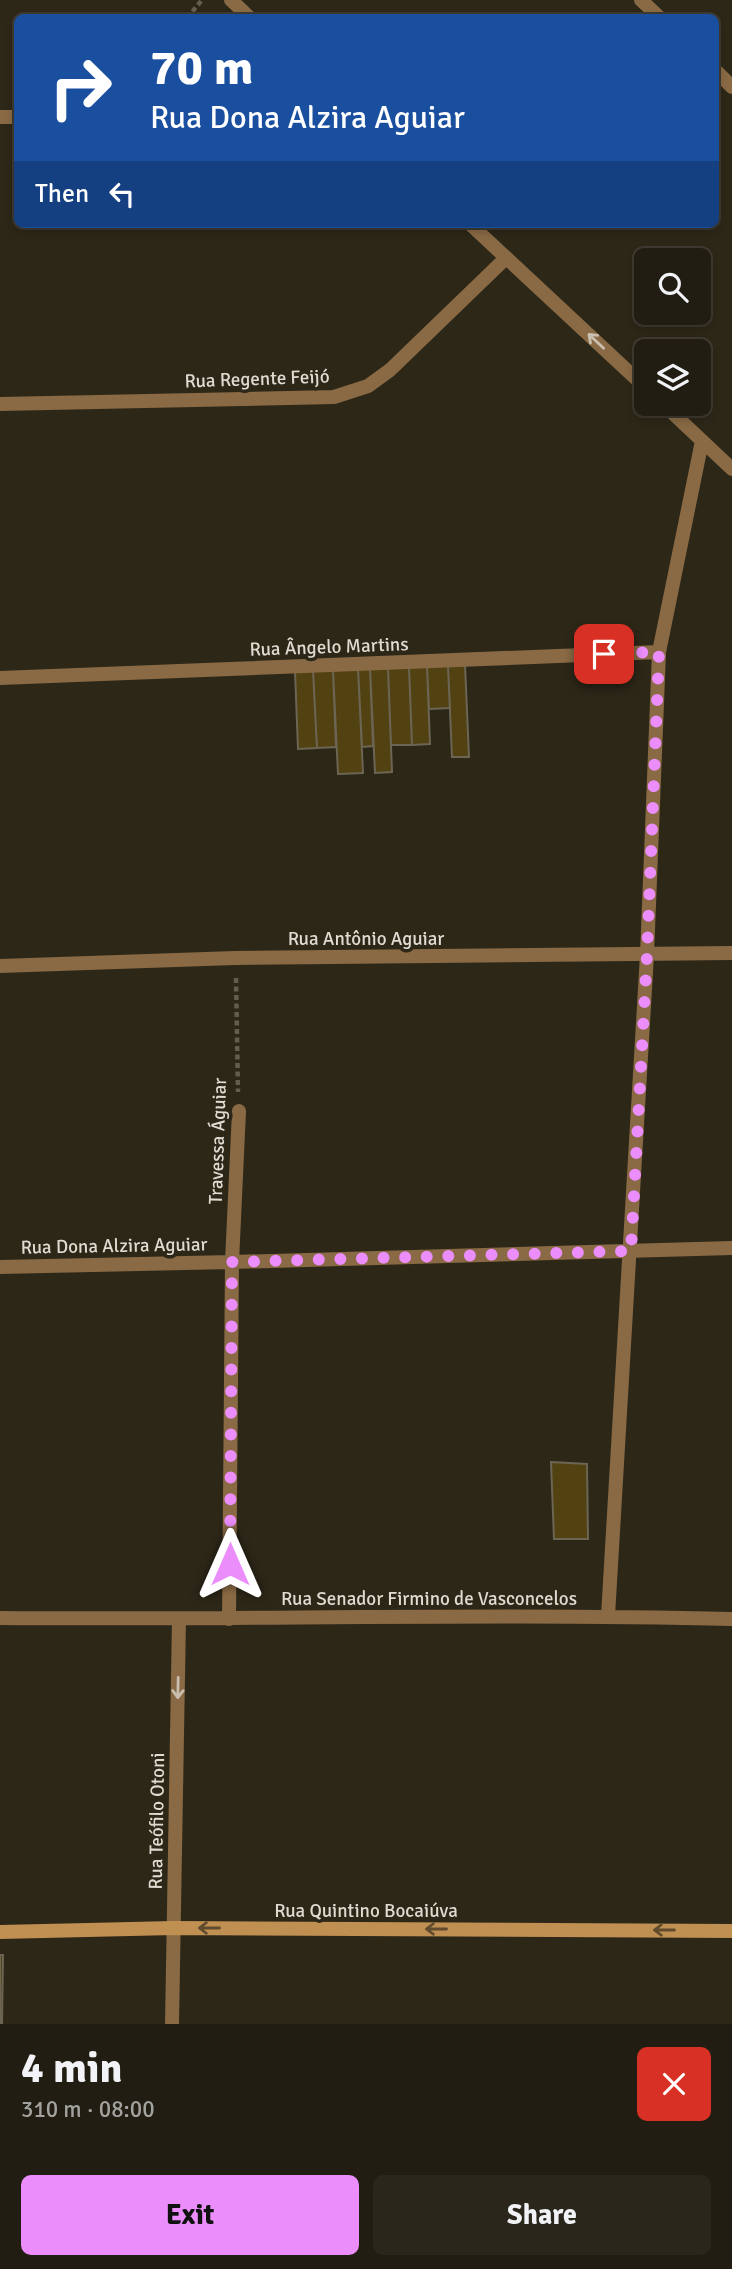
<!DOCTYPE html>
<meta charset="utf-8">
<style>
:root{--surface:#221d12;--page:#2a261b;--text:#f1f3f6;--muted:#a2a29f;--line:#3f3b32;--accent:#eb8dfb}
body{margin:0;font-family:Signika,sans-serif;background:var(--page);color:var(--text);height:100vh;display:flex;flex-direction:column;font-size:26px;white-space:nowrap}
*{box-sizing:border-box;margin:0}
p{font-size:23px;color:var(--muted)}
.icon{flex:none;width:38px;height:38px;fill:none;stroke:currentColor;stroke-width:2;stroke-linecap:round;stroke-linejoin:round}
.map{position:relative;height:2024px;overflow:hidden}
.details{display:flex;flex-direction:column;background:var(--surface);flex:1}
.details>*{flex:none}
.hud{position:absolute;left:14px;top:14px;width:705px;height:214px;border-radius:10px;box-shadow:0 4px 10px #0003,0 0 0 2px var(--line);background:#1a4fa0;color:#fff;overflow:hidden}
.buttons{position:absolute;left:634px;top:248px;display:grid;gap:14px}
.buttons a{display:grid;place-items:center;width:77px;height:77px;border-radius:10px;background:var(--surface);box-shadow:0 4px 10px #0003,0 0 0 2px var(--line);font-size:35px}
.pin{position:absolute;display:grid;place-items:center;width:60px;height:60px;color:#fff;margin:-30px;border-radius:14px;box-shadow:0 4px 10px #0006}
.me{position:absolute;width:77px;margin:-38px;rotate:0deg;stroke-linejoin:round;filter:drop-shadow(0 0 5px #0008)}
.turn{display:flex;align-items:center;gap:24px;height:147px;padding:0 21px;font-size:32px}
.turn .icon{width:91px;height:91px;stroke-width:2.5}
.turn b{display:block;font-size:49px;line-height:60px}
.then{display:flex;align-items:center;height:66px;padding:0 21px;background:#0003;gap:14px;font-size:26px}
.round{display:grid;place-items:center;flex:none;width:74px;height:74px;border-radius:10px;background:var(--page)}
.overview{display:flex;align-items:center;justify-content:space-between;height:119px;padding:0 21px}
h1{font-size:42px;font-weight:800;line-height:52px}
.button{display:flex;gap:14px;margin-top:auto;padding:14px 21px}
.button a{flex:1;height:80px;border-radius:10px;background:var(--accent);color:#111;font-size:28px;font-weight:800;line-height:80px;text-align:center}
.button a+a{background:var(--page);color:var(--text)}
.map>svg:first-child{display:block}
.building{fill:#524111;stroke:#6c6554;stroke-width:2}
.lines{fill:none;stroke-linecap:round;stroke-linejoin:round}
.path{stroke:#635d50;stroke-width:4.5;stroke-dasharray:5 3.5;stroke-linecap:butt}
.street{stroke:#896a45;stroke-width:14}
.secondary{stroke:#c08f52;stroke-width:14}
.oneway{stroke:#cabfae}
.oneway2{stroke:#604b2c}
.route{stroke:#eb8dfb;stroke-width:12;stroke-dasharray:0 21.6}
.labels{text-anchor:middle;stroke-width:7;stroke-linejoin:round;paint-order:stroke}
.street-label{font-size:19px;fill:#dfdbd1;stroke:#2d2718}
</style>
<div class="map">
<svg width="732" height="2024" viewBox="0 0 732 2024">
<rect width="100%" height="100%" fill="#2d2718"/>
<path class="building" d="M 465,665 L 469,757 L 452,757 L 448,666 Z
M 427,666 L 430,744 L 412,745 L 409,667 Z
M 427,666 L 448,666 L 450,708 L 429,709 Z
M 409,667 L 412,745 L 391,745 L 388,668 Z
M 358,668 L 363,773 L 338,774 L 333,670 Z
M 358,668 L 370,668 L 373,746 L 362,747 Z
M 370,668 L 388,668 L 392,772 L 375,773 Z
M 313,670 L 317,748 L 298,749 L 295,671 Z
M 313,670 L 333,670 L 336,747 L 317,748 Z
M 551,1462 L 587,1464 L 588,1539 L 554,1539 Z
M 0,1955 L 3,1955 L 2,2024 L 0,2024 Z"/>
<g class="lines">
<path class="path" d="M 187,18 L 202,0
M 236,978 L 238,1092"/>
<path class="street" d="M 231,0 L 250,18
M 641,0 L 660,18
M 716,71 L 732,87
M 0,117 L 18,117
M 470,224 L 646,388
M 0,404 L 334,397 L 368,386 L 390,370 L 506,258
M 663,404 L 732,469
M 0,678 L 659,652
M 0,966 L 235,958 L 732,953
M 0,1267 L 232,1262 L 732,1248
M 608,1616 L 647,955 L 659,652 L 702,441
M 0,1618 C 244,1620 488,1613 732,1619
M 229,1619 L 232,1262 L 239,1111
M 172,2024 L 179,1619"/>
<path class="secondary" d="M 0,1932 L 174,1928 L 732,1931"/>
</g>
<defs><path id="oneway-shaft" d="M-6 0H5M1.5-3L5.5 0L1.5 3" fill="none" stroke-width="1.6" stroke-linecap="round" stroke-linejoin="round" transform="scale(1.75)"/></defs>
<g class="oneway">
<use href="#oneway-shaft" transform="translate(596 341) rotate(-137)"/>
<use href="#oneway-shaft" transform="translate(178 1688) rotate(91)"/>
</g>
<g class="oneway2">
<use href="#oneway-shaft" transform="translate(209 1928) rotate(-180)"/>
<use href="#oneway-shaft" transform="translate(436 1929) rotate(-180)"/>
<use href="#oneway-shaft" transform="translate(664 1930) rotate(-180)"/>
</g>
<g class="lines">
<path class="route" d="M 230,1564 L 232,1262 L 631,1251 L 647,955 L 659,652 L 604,654"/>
</g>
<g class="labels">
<g class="street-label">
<text transform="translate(257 378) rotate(-2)" y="7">Rua Regente Feijó</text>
<text transform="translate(329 646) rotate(-2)" y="7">Rua Ângelo Martins</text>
<text x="366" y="945">Rua Antônio Aguiar</text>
<text transform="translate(217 1141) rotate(-88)" y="7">Travessa Águiar</text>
<text transform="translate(114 1245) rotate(-1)" y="7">Rua Dona Alzira Aguiar</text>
<text x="429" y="1605">Rua Senador Firmino de Vasconcelos</text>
<text transform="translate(156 1821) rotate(-89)" y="7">Rua Teófilo Otoni</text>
<text x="366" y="1917">Rua Quintino Bocaiúva</text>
</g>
</g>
</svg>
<div class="buttons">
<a><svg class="icon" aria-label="search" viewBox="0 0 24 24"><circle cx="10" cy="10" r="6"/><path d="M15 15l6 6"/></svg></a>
<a><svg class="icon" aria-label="layers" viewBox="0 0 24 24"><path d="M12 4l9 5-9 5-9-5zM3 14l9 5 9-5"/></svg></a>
</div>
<div class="pin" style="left:604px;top:654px;background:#d93025"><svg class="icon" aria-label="arrive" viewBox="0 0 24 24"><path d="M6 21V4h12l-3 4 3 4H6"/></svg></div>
<svg class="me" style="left:230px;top:1564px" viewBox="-20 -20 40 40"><path d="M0-17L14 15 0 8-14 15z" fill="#eb8dfb" stroke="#fff" stroke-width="4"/></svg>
<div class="hud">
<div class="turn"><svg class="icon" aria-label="right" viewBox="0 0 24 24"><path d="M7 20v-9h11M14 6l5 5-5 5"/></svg><div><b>70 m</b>Rua Dona Alzira Aguiar</div></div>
<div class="then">Then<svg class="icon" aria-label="left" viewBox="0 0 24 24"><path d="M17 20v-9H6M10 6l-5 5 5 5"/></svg></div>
</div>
</div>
<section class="details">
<div class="overview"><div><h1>4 min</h1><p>310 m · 08:00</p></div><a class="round" style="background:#d93025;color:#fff"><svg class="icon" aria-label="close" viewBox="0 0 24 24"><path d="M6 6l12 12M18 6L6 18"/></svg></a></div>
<div class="button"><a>Exit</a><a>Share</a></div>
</section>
